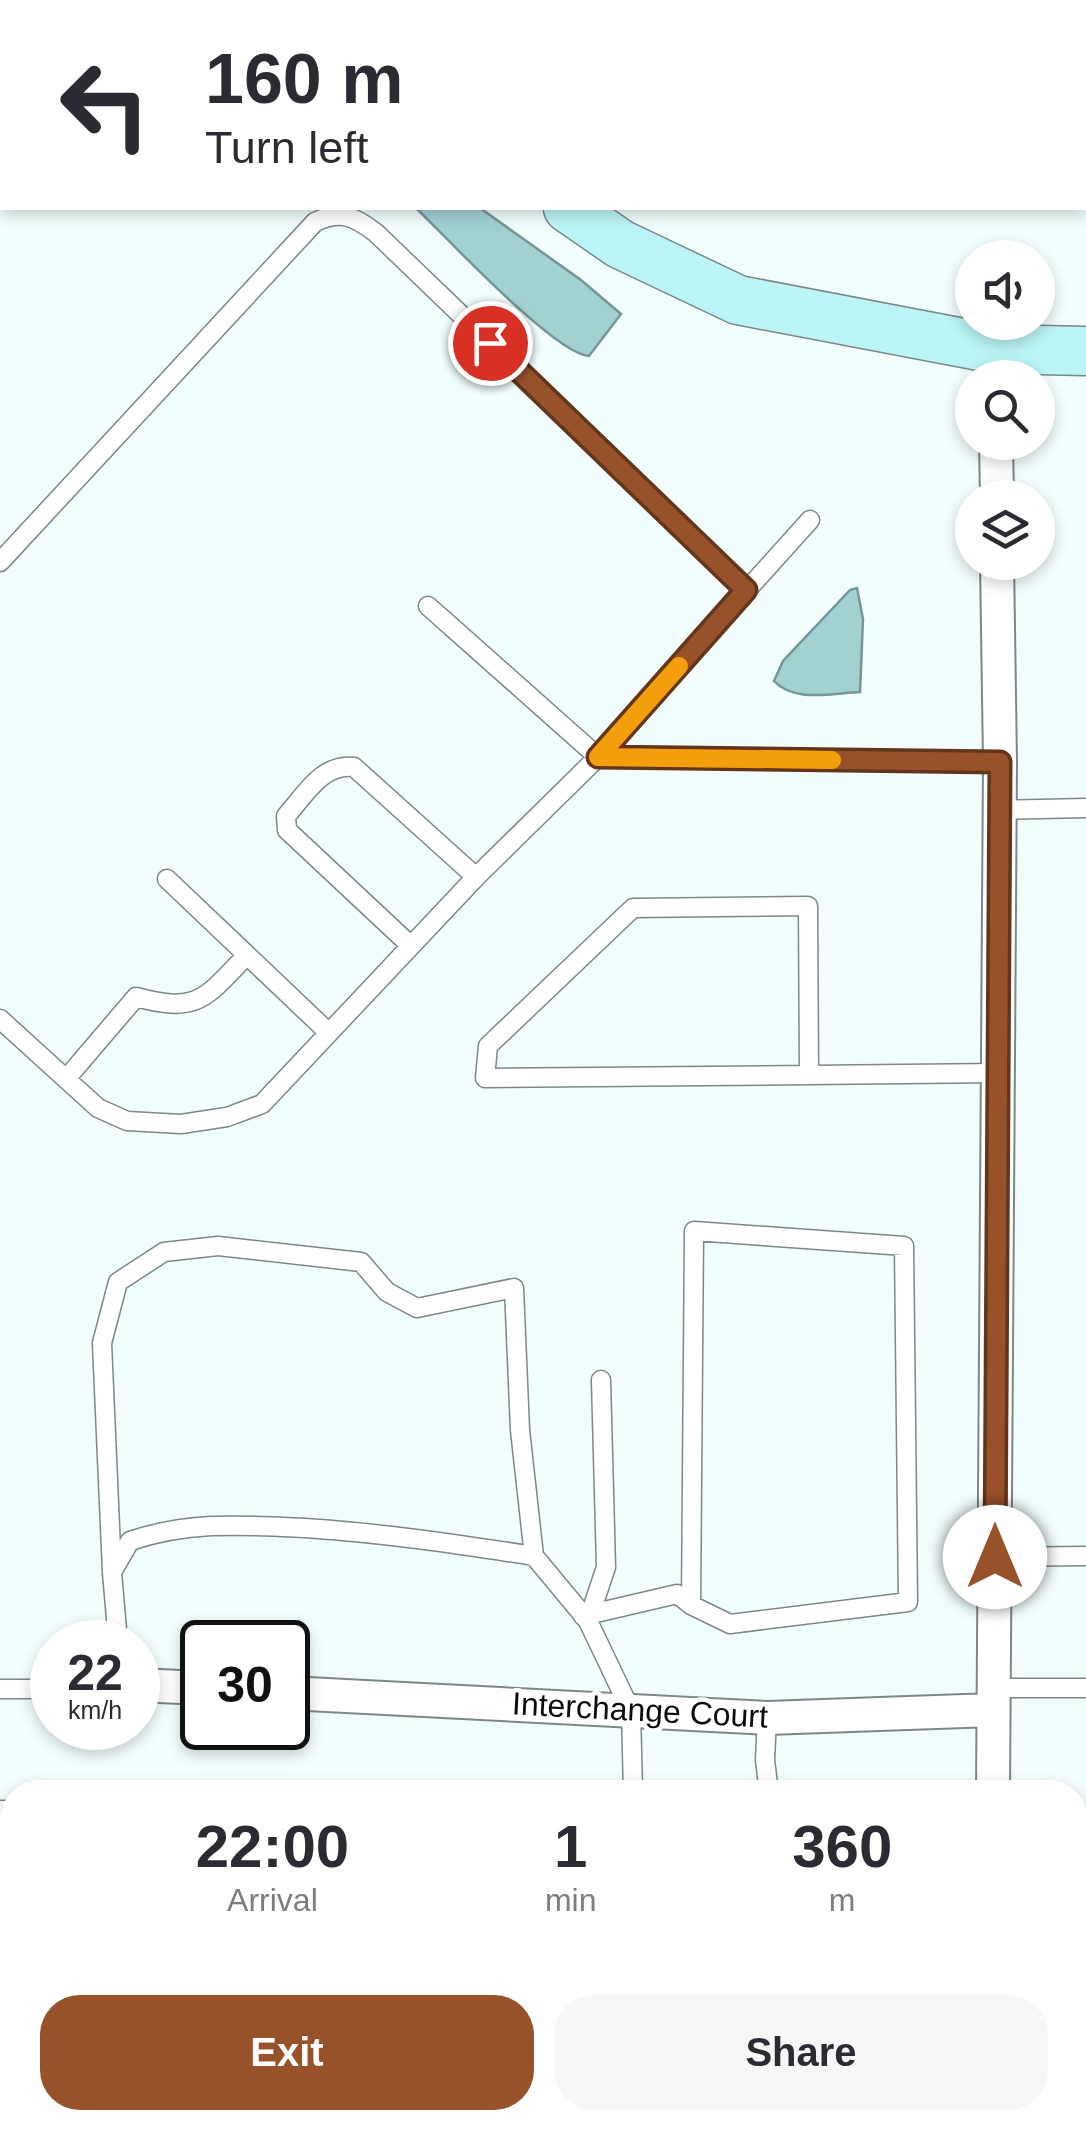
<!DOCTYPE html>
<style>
:root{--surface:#fff;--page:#f7f7f7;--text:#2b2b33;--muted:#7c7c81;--accent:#98522a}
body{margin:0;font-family:Arial,sans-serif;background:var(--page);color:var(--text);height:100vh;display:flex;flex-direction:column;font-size:38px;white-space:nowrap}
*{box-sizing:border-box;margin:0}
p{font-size:32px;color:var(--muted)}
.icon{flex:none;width:55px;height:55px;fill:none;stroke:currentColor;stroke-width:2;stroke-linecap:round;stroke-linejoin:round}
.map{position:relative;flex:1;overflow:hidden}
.side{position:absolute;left:0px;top:1780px;width:1088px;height:350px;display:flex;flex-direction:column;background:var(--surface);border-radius:40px 40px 0 0;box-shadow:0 5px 15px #0003}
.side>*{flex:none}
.guide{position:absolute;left:0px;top:0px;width:1088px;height:210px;box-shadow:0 5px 15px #0003;background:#fff;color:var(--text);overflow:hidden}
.tools{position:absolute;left:955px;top:240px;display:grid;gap:20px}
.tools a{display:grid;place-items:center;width:100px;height:100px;border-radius:50%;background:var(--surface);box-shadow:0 5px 15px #0003;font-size:50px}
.speed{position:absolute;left:30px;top:1620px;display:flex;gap:20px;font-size:50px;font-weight:700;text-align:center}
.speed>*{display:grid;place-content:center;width:130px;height:130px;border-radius:50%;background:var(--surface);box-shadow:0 5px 15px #0003;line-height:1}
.speed small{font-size:25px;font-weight:400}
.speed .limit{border:5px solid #111;border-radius:15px;background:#fff;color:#111}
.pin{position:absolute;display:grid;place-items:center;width:85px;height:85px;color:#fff;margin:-42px;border:5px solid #fff;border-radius:50%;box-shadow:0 2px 10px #0007}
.me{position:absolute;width:110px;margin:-55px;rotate:0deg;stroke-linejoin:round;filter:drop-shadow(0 0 8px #0008)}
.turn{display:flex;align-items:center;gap:35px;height:210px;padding:0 40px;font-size:45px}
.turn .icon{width:130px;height:130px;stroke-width:2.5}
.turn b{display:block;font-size:70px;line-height:85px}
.eta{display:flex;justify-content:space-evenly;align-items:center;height:170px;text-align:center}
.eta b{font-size:60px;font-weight:700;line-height:70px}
.primary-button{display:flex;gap:20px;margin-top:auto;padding:20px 40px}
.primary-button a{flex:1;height:115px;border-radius:40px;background:var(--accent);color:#fff;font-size:40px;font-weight:700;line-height:115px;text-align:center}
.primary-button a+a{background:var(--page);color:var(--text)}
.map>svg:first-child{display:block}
.water{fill:#a2d1d2;stroke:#749697;stroke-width:2.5}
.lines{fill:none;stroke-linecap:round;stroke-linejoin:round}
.lane-casing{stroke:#7d8787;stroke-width:21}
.street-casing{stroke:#7d8787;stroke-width:36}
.secondary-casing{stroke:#7d8787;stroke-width:51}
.lane{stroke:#fff;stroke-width:18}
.street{stroke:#fff;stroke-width:32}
.secondary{stroke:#bcf5f7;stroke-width:48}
.route-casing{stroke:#63351b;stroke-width:25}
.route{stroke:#98522a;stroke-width:18}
.slow{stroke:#f59e0b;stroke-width:18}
.labels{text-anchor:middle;stroke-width:9;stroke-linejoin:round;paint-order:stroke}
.street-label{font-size:32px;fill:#090d0d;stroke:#fff}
</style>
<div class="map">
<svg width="1086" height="2130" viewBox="0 0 1086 2130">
<rect width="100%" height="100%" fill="#f2fdfd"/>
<path class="water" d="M 416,208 L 480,208 L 581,280 L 621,314 L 589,356 C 555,354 446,237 416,208 Z
M 857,588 L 863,619 L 860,692 C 833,693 794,703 774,681 L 783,661 L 850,590 Z"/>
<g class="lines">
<defs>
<path id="lane" d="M 163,0 L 166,2
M 0,562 L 315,222 C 341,210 354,216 376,233 L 747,590 L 598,757 L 476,877 L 262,1104 L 227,1117 L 181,1124 L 127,1121 L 98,1108 L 0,1019
M 747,590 L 810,520
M 428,606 L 598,757 L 1000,762
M 998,810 L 1086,808
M 167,879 L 329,1033
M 411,946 L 287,830 L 286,816 C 305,795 322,763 354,767 L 476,877
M 809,1075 L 485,1078 L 488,1046 L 633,908 L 808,906 L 809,1075 L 998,1073
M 66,1079 L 136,997 C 199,1014 205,998 247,955
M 995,1557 L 1086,1556
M 112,1572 L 102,1343 L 118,1282 L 164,1252 L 218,1246 L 361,1262 L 387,1292 L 417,1308 L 514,1288 L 520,1430 L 534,1556
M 583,1616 L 677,1594 L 691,1605 L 730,1624 L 908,1602 L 904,1246 L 694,1231 L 691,1605
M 588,1621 L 606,1567 L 601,1380
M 118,1642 L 112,1572 L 130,1541 C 190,1521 242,1525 305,1528 C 382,1533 457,1544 534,1556 L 588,1621 L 631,1711 L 633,1792
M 138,1668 L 159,1686
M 993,1688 L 1086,1688
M 0,1689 L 52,1689
M 767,1718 L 765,1760 L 769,1792
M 0,1810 L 5,1810 L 12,1822
M 18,2118 L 18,2130
M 994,2130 L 1086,2129"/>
<path id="street" d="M 996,442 L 997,498
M 159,1686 L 202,1688
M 288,1693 L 767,1718 L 993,1710
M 993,1792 L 1000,762 L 997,562
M 994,2118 L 994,2130"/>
<path id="secondary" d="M 364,0 L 366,2
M 568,208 L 620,244 L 738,300 L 995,349 L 1086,351"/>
</defs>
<use href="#lane" class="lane-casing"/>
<use href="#street" class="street-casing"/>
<use href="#secondary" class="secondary-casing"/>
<use href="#lane" class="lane"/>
<use href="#street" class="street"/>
<use href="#secondary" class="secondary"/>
</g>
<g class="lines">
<defs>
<path id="route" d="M 490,343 L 746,590 L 598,757 L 1000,762 L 995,1557"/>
</defs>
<use href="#route" class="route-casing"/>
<use href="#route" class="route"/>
<path class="slow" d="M 679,666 L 598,757 L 832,760"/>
</g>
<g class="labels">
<g class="street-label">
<text transform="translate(640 1710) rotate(3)" y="11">Interchange Court</text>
</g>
</g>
</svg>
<div class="tools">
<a><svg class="icon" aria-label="sound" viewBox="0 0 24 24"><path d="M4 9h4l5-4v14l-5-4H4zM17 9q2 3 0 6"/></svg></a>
<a><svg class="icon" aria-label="search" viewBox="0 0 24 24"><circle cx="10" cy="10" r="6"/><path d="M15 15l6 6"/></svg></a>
<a><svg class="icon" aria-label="layers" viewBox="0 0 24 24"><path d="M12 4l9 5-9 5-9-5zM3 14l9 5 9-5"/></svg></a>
</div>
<div class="speed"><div>22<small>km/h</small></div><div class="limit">30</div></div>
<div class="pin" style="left:490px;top:343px;background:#d93025"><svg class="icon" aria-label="arrive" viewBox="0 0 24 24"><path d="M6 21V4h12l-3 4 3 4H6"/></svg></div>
<svg class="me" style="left:995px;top:1557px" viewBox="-20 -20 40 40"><circle r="19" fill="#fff"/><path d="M0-13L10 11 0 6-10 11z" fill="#98522a"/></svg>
<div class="guide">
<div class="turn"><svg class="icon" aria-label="left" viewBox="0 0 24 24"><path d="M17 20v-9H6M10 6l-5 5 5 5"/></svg><div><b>160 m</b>Turn left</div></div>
</div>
<section class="side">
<div class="eta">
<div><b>22:00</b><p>Arrival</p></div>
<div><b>1</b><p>min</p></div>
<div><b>360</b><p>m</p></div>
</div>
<div class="primary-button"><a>Exit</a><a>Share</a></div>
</section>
</div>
